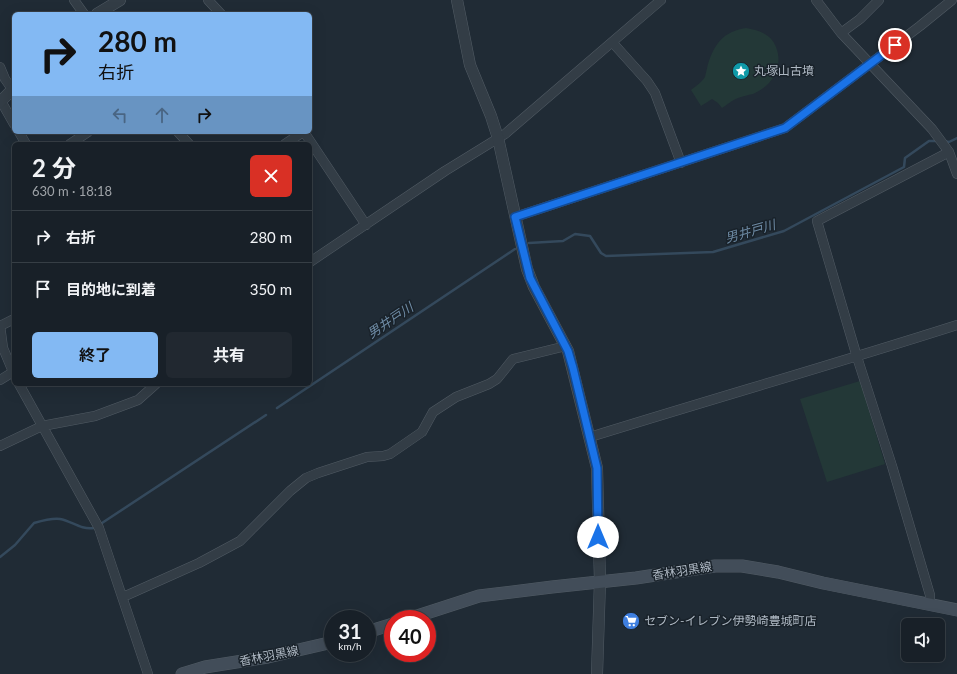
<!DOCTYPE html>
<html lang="ja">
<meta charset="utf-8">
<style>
:root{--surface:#182028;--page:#212830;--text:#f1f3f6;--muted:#9fa3a8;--line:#363e45;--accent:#83b9f3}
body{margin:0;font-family:Lato,"Noto Sans JP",sans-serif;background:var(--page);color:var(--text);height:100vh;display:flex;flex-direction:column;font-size:15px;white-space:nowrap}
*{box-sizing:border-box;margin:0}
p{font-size:13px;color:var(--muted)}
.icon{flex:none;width:22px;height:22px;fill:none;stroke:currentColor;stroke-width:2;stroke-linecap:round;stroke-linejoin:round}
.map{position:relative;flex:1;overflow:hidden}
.sheet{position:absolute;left:12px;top:142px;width:300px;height:244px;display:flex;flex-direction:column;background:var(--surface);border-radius:6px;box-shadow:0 4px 16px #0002,0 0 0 1px var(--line)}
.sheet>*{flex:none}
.top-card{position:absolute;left:12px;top:12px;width:300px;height:122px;border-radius:6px;box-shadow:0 4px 16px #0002,0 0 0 1px var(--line);background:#83b9f3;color:#111;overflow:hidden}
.tools{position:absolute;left:901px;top:618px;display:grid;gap:8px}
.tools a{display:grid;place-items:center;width:44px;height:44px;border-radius:6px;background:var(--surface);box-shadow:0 4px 16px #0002,0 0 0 1px var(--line);font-size:20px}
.speed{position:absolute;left:324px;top:610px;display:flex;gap:8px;font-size:20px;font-weight:700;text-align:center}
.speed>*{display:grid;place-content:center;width:52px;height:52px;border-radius:50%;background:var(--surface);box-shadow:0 4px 16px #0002,0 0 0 1px var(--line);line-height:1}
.speed small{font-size:10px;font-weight:400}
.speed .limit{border:6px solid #d22;background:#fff;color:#111}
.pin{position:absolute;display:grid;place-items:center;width:34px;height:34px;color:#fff;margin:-17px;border:2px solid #fff;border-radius:50%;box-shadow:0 1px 4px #0007}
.me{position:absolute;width:44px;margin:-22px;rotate:0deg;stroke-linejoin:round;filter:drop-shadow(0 0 3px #0008)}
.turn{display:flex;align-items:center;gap:14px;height:84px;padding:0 20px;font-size:18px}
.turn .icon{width:52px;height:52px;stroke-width:2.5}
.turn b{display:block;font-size:28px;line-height:34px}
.lanes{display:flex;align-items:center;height:38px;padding:0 20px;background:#0003;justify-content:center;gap:20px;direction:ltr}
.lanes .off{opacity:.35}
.round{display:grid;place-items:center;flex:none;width:42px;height:42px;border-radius:6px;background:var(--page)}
.head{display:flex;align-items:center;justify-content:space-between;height:68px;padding:0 20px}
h1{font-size:24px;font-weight:700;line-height:30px}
.primary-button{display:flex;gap:8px;margin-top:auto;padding:8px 20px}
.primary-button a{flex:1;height:46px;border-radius:6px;background:var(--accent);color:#111;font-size:16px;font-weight:700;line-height:46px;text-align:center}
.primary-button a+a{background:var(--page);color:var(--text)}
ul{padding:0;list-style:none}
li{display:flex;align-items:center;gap:12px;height:52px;padding:0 20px;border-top:1px solid var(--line)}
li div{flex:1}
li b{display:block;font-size:15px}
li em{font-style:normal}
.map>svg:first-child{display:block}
.green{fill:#233837}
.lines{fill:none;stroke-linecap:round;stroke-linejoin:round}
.stream{stroke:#34495c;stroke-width:2.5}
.minor-casing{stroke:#515b64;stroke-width:10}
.tertiary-casing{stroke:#515b64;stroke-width:12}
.secondary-casing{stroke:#515b64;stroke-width:13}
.minor{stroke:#333d46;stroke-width:9}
.tertiary{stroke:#333d46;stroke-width:11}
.secondary{stroke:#424d59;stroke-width:12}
.route-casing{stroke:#114b97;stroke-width:10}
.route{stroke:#1a73e8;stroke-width:7}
.labels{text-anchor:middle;stroke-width:3;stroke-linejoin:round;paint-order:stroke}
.poi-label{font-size:12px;fill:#aeb8c3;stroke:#19222a;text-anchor:start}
.street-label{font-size:12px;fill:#aeb8c3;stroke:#19222a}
.water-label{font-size:13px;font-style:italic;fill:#6f8ca6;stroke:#19222a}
</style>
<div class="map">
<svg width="957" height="674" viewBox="0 0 957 674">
<rect width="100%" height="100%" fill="#202b35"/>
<path class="green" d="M 746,28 C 758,30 771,34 776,47 C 784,67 772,86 753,94 C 748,95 743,96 738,98 C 732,100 727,105 722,108 L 718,103 L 712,99 L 701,106 L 691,90 C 696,86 702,82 705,77 C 706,73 707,68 708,64 C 715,43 723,32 746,28 Z
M 860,381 L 885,464 L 827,482 L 800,399 Z"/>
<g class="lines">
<path class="stream" d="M 944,141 L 949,142 L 957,138
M 529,243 L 563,241 L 575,234 L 590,236 L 601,253 L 606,256 L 713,252 L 784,231 L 904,167 L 905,158 L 929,141 L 937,141
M 277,408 L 515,249
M 102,523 L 266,415
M 0,557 L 15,545 L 34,523 C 41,521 52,518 60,519 C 72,521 80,530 94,528"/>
<defs>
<path id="minor" d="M 74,0 L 84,14
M 208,0 L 221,14
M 816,0 L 841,33 L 932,129 L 949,152 L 957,174
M 841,33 L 860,19 L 879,0
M 612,42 L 647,81 L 655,93 L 681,163
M 0,67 L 5,79 L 12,89
M 1,101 L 14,124
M 19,132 L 26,144
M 178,132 L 189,144
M 304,132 L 366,225
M 70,144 L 88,132
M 285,144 L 303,132
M 515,217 L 785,128 L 920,26 L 952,0
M 310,262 L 445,171 L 505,134 L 661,0
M 0,325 L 3,348 L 14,374
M 0,326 L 14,319
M 0,380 L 13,372
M 19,384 L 99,528 L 148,674
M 590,437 C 712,399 835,364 957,325
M 0,446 L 42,426 L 95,416 L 138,400 L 156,384
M 123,597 L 199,563 L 240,541 L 290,491 L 306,478 L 318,473 L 367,457 L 383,456 L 390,454 L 422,432 L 433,412 L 456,397 L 489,384 L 497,379 L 513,359 L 566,346
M 930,604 L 930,595 L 892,466 L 857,357 L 817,221 L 949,152"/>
<path id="tertiary" d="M 457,0 L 470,65 L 491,116 L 498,138 L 527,269 L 534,287 L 568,351 L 597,468 L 600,581 L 597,674
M 97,14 L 120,0
M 0,102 L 14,88"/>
<path id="secondary" d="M 408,619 L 479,596 L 552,587 L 636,578 L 715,566 L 742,566 L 778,572 L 823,583 L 957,610
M 367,632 L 393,624
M 182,674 L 205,667 L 268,657 L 333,642"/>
</defs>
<use href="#minor" class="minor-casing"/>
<use href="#tertiary" class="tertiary-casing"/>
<use href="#secondary" class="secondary-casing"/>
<use href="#minor" class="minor"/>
<use href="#tertiary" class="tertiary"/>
<use href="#secondary" class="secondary"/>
</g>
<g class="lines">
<defs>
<path id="route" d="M 598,537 L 597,468 L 573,368 L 568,351 L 530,278 L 515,217 L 785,128 L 895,45"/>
</defs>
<use href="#route" class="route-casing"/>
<use href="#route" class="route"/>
</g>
<defs>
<symbol id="sight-disc" viewBox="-11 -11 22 22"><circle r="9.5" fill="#0f9aa8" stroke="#19222a"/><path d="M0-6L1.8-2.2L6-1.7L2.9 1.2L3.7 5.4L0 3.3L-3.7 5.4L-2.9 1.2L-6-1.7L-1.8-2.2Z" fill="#fff"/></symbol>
<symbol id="supermarket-disc" viewBox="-11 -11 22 22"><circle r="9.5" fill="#3f7fe0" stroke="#19222a"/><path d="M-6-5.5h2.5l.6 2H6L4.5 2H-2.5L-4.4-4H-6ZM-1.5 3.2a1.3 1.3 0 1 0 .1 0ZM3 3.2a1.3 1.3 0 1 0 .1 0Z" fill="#fff"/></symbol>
</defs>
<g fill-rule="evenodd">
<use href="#sight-disc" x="731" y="61" width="20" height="20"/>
<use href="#supermarket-disc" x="621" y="611" width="20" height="20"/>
</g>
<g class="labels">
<g class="poi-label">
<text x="754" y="75">丸塚山古墳</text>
<text x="644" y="625">セブン-イレブン伊勢崎豊城町店</text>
</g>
<g class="street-label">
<text transform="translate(682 571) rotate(-9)" y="4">香林羽黒線</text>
<text transform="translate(269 656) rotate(-11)" y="4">香林羽黒線</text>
</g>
<g class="water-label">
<text transform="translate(750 231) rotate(-16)" y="5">男井戸川</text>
<text transform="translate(390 320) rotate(-34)" y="5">男井戸川</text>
</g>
</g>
</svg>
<div class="tools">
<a><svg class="icon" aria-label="sound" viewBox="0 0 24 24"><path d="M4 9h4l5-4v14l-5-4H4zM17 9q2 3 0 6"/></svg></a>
</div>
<div class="speed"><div>31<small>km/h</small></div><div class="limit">40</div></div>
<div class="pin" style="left:895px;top:45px;background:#d93025"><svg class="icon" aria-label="arrive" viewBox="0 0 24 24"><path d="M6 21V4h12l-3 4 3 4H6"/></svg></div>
<svg class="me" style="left:598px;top:537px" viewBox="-20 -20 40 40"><circle r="19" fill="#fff"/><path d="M0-13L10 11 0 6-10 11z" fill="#1a73e8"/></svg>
<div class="top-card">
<div class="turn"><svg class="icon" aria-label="right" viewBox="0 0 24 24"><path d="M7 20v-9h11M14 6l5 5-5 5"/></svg><div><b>280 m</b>右折</div></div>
<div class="lanes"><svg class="icon off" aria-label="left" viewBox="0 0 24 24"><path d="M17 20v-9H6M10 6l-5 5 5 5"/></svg><svg class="icon off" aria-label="ahead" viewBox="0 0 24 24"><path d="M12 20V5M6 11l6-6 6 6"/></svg><svg class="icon" aria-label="right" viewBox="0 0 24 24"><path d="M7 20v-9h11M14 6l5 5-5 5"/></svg></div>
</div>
<section class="sheet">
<div class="head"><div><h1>2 分</h1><p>630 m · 18:18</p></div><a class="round" style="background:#d93025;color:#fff"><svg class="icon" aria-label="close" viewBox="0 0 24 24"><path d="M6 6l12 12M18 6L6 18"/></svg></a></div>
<ul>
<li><svg class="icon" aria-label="right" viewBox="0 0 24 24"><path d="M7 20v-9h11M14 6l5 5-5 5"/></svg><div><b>右折</b></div><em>280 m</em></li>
<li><svg class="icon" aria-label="arrive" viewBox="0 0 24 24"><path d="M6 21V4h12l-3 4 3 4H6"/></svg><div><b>目的地に到着</b></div><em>350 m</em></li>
</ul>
<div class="primary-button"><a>終了</a><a>共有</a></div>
</section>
</div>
